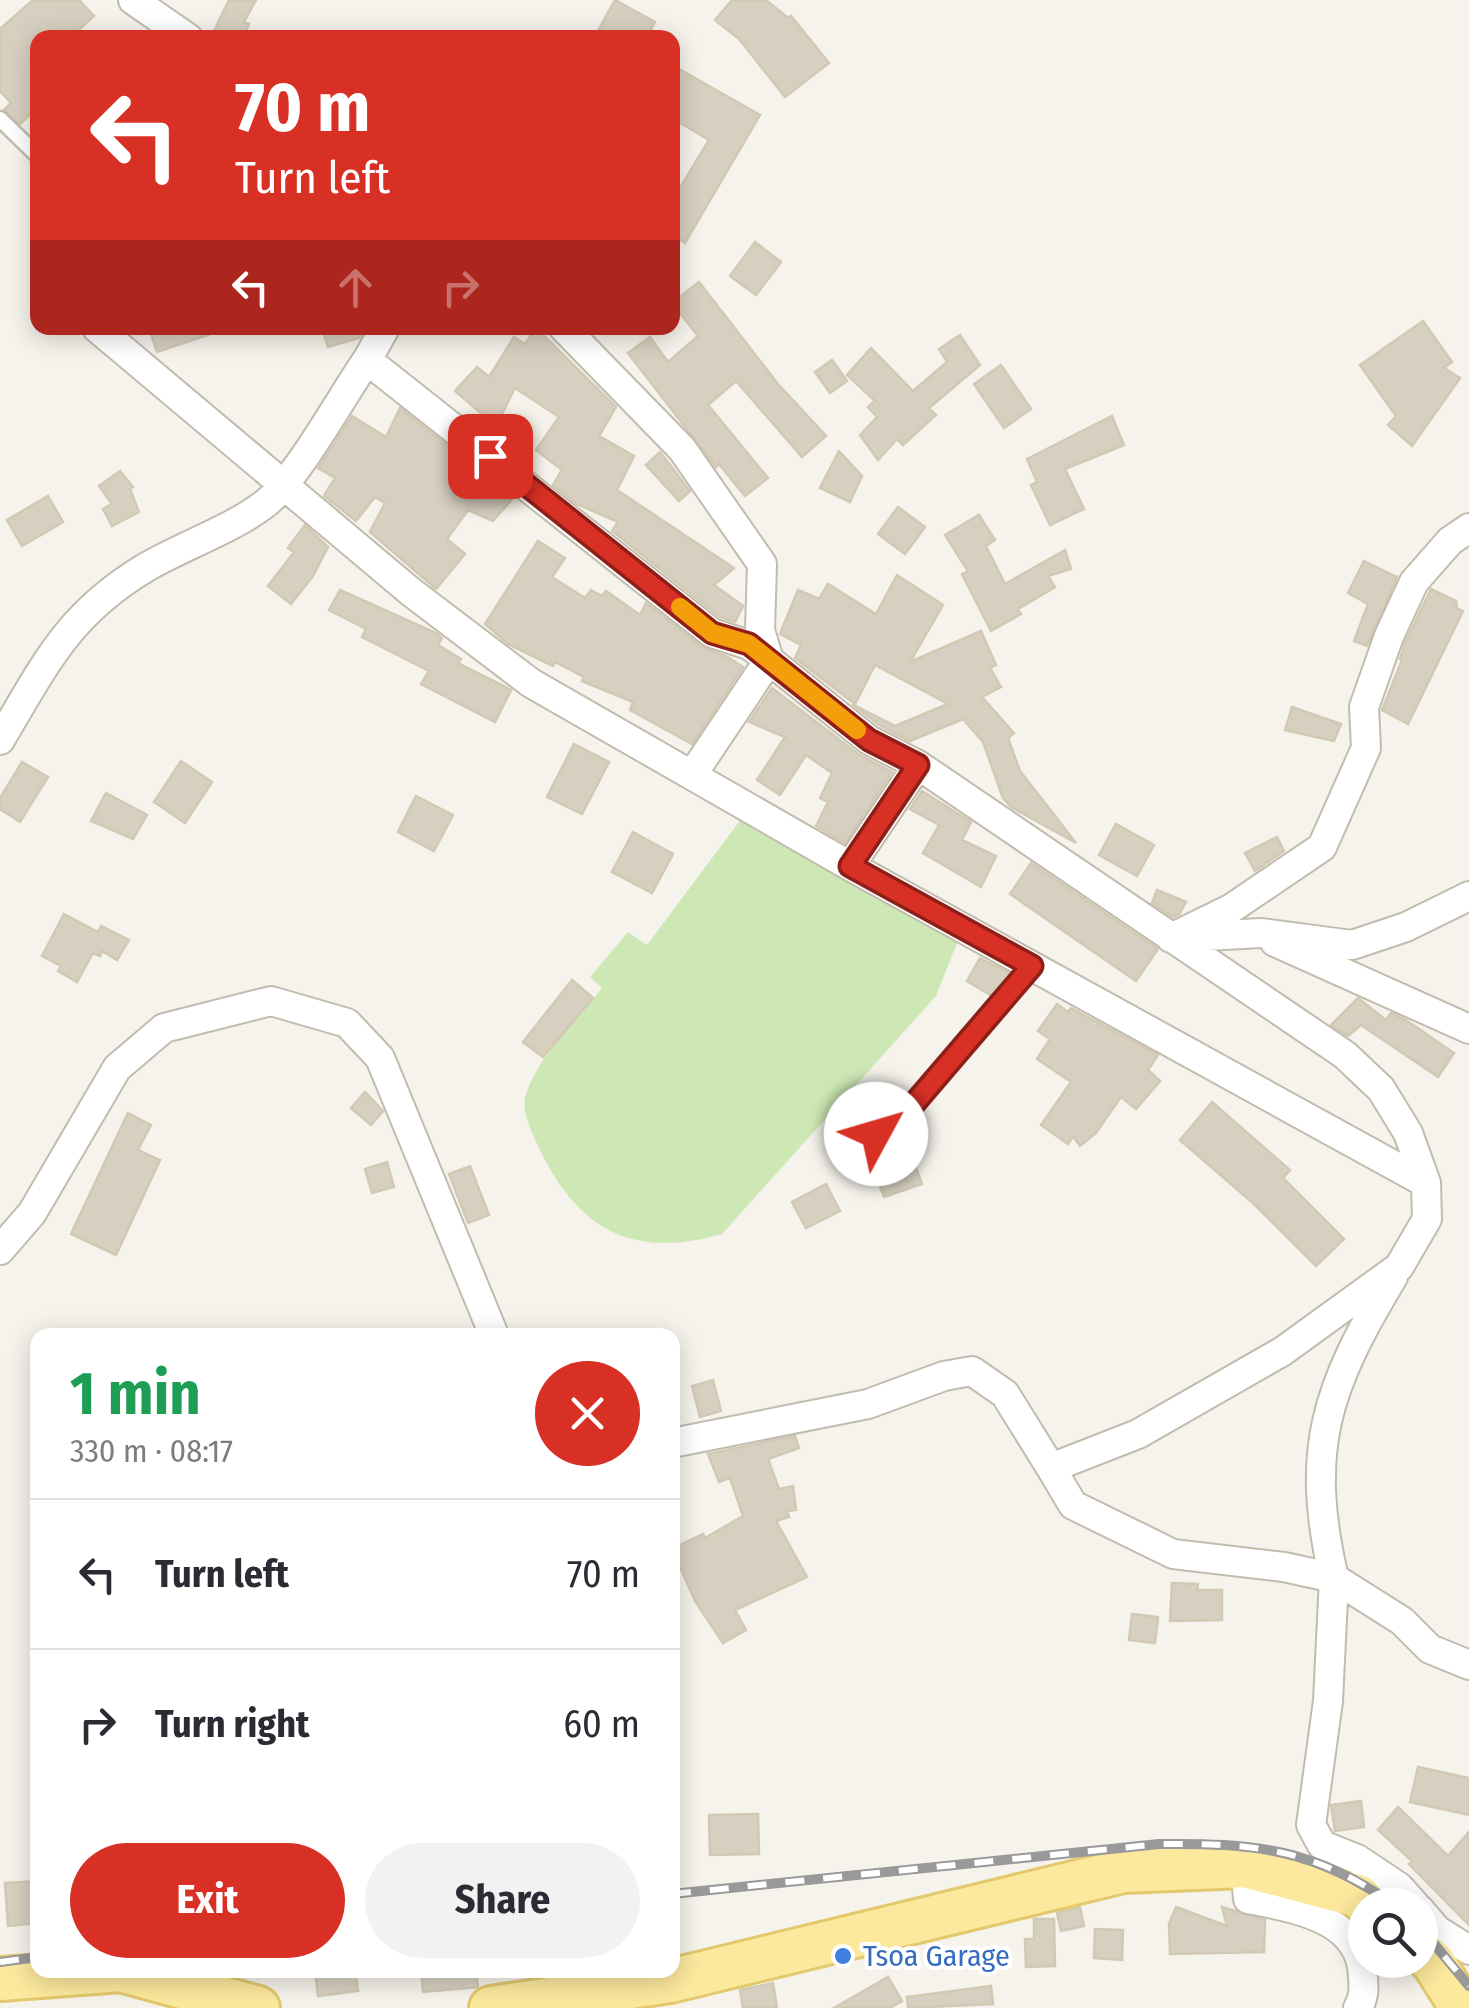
<!DOCTYPE html>
<meta charset="utf-8">
<style>
:root{--surface:#fff;--page:#f2f2f3;--text:#2b2b33;--muted:#7c7c81;--line:#e1e1e2;--accent:#d93025}
body{margin:0;font-family:"Fira Sans Condensed",sans-serif;background:var(--page);color:var(--text);height:100vh;display:flex;flex-direction:column;font-size:38px;white-space:nowrap}
*{box-sizing:border-box;margin:0}
p{font-size:32px;color:var(--muted)}
.icon{flex:none;width:55px;height:55px;fill:none;stroke:currentColor;stroke-width:2;stroke-linecap:round;stroke-linejoin:round}
.map{position:relative;flex:1;overflow:hidden}
.side{position:absolute;left:30px;top:1328px;width:650px;height:650px;display:flex;flex-direction:column;background:var(--surface);border-radius:20px;box-shadow:0 5px 25px #0003}
.side>*{flex:none}
.banner{position:absolute;left:30px;top:30px;width:650px;height:305px;border-radius:20px;box-shadow:0 5px 25px #0003;background:#d93025;color:#fff;overflow:hidden}
.buttons{position:absolute;left:1348px;top:1888px;display:grid;gap:20px}
.buttons a{display:grid;place-items:center;width:90px;height:90px;border-radius:50%;background:var(--surface);box-shadow:0 5px 25px #0003;font-size:50px}
.pin{position:absolute;display:grid;place-items:center;width:85px;height:85px;color:#fff;margin:-42px;border-radius:20px;box-shadow:0 5px 15px #0006}
.me{position:absolute;width:110px;margin:-55px;rotate:51deg;stroke-linejoin:round;filter:drop-shadow(0 0 8px #0008)}
.turn{display:flex;align-items:center;gap:35px;height:210px;padding:0 40px;font-size:45px}
.turn .icon{width:130px;height:130px;stroke-width:2.5}
.turn b{display:block;font-size:70px;line-height:85px}
.lanes{display:flex;align-items:center;height:95px;padding:0 40px;background:#0003;justify-content:center;gap:50px;direction:ltr}
.lanes .off{opacity:.35}
.round{display:grid;place-items:center;flex:none;width:105px;height:105px;border-radius:52px;background:var(--page)}
.head{display:flex;align-items:center;justify-content:space-between;height:170px;padding:0 40px}
h1{font-size:60px;font-weight:700;line-height:75px;color:#1e9e55}
.primary-button{display:flex;gap:20px;margin-top:auto;padding:20px 40px}
.primary-button a{flex:1;height:115px;border-radius:60px;background:var(--accent);color:#fff;font-size:40px;font-weight:700;line-height:115px;text-align:center}
.primary-button a+a{background:var(--page);color:var(--text)}
ul{padding:0;list-style:none}
li{display:flex;align-items:center;gap:30px;height:150px;padding:0 40px;border-top:2px solid var(--line)}
li div{flex:1}
li b{display:block;font-size:38px}
li em{font-style:normal}
.map>svg:first-child{display:block}
.green{fill:#cde8b5}
.building{fill:#d7d0c1;stroke:#d2c9b4;stroke-width:2.5}
.lines{fill:none;stroke-linecap:round;stroke-linejoin:round}
.service-casing{stroke:#c1bcae;stroke-width:19}
.minor-casing{stroke:#c1bcae;stroke-width:32}
.primary-casing{stroke:#e3c96c;stroke-width:48}
.service{stroke:#fff;stroke-width:14}
.minor{stroke:#fff;stroke-width:28}
.primary{stroke:#fce99d;stroke-width:42}
.rail-casing{stroke:#999;stroke-width:10}
.rail{stroke:#fff;stroke-width:6;stroke-dasharray:19;stroke-linecap:butt}
.route-casing{stroke:#8d1f18;stroke-width:25}
.route{stroke:#d93025;stroke-width:18}
.slow{stroke:#f59e0b;stroke-width:18}
.shop-dot{fill:#3f7fe0;stroke:#fff;stroke-width:4}
.labels{text-anchor:middle;stroke-width:8;stroke-linejoin:round;paint-order:stroke}
.shop-label{font-size:30px;fill:#366cbe;stroke:#fff;text-anchor:start}
</style>
<div class="map">
<svg width="1469" height="2008" viewBox="0 0 1469 2008">
<rect width="100%" height="100%" fill="#f5f3eb"/>
<path class="green" d="M 745,814 L 959,938 L 936,996 L 722,1234 C 635,1259 580,1232 541,1152 C 533,1135 520,1112 526,1094 C 539,1055 577,1020 602,988 L 590,977 L 628,932 L 647,945 Z"/>
<path class="building" d="M 33,0 L 79,0 L 94,16 L 70,38 L 38,38 L 38,107 L 20,124 L 4,110 L 11,103 L 0,91 L 0,29 Z
M 229,0 L 256,0 L 244,22 L 249,24 L 243,38 L 227,38 L 214,31 Z
M 615,0 L 655,22 L 646,38 L 594,38 Z
M 732,0 L 766,0 L 788,18 L 791,16 L 829,63 L 785,97 L 739,39 L 715,20 Z
M 672,65 L 760,115 L 685,243 L 672,234 L 672,201 L 709,140 L 672,118 Z
M 755,242 L 781,262 L 756,295 L 730,276 Z
M 699,282 L 778,384 L 826,436 L 802,457 L 736,381 L 708,405 L 768,478 L 745,496 L 719,464 L 716,467 L 628,353 L 650,337 L 668,362 L 698,336 L 672,303 Z
M 1423,321 L 1452,362 L 1444,368 L 1460,378 L 1412,446 L 1388,425 L 1396,416 L 1360,365 Z
M 149,328 L 219,328 L 220,331 L 157,352 Z
M 322,328 L 365,328 L 359,338 L 328,347 Z
M 536,328 L 616,407 L 599,436 L 634,456 L 617,490 L 734,568 L 714,585 L 743,606 L 735,622 L 720,617 L 612,531 L 618,522 L 577,504 L 553,485 L 562,470 L 536,450 L 559,417 L 515,388 L 496,426 L 455,391 L 477,367 L 489,377 L 514,337 L 525,344 Z
M 960,335 L 980,365 L 929,408 L 936,415 L 903,445 L 897,439 L 878,460 L 860,435 L 877,417 L 868,407 L 875,401 L 847,375 L 871,348 L 913,391 L 947,362 L 939,349 Z
M 832,360 L 847,381 L 830,393 L 815,372 Z
M 1001,365 L 1031,409 L 1004,428 L 974,384 Z
M 400,408 L 513,498 L 493,521 L 468,510 L 447,539 L 465,554 L 436,589 L 370,532 L 385,503 L 375,497 L 356,521 L 324,496 L 335,478 L 318,468 L 352,416 L 386,437 Z
M 1112,416 L 1124,445 L 1065,469 L 1084,509 L 1050,525 L 1031,485 L 1037,482 L 1027,459 Z
M 839,451 L 862,476 L 850,502 L 820,488 Z
M 660,452 L 690,491 L 679,501 L 646,465 Z
M 120,471 L 133,487 L 130,489 L 139,512 L 112,526 L 103,509 L 112,504 L 99,486 Z
M 48,496 L 63,522 L 22,546 L 7,520 Z
M 898,507 L 925,527 L 905,554 L 878,534 Z
M 979,515 L 995,540 L 986,546 L 1005,584 L 1065,550 L 1071,569 L 1048,576 L 1055,587 L 1018,609 L 1021,614 L 991,631 L 962,574 L 968,571 L 945,535 Z
M 305,525 L 328,547 L 313,576 L 291,604 L 268,586 L 294,552 L 288,548 Z
M 538,541 L 565,558 L 552,577 L 585,598 L 591,590 L 602,596 L 606,591 L 640,615 L 646,603 L 702,647 L 728,657 L 743,667 L 692,744 L 630,710 L 633,702 L 582,681 L 584,677 L 555,662 L 553,666 L 508,644 L 485,624 Z
M 1364,561 L 1397,577 L 1367,646 L 1354,641 L 1368,604 L 1348,593 Z
M 897,575 L 943,605 L 910,662 L 981,631 L 996,665 L 990,668 L 1001,687 L 982,697 L 1014,733 L 1008,738 L 1020,771 L 1076,843 L 1011,807 L 1003,798 L 983,742 L 963,719 L 910,741 L 879,725 L 852,704 L 895,726 L 948,704 L 875,665 L 855,704 L 795,658 L 801,645 L 780,634 L 798,590 L 819,599 L 828,584 L 876,614 Z
M 1431,589 L 1456,601 L 1457,608 L 1463,611 L 1408,724 L 1382,710 L 1402,660 L 1400,659 L 1405,643 Z
M 340,590 L 436,633 L 442,638 L 438,645 L 461,659 L 458,663 L 511,690 L 495,722 L 421,684 L 429,671 L 362,637 L 366,629 L 329,610 Z
M 772,688 L 858,754 L 892,772 L 845,843 L 816,826 L 828,802 L 820,798 L 832,773 L 806,755 L 780,795 L 757,780 L 785,737 L 749,722 Z
M 1292,707 L 1341,724 L 1334,741 L 1285,730 Z
M 574,744 L 609,762 L 582,814 L 547,797 Z
M 181,761 L 212,782 L 185,823 L 154,802 Z
M 22,762 L 48,777 L 20,822 L 0,809 L 0,798 Z
M 922,791 L 971,822 L 962,840 L 996,856 L 981,887 L 923,853 L 939,825 L 910,809 Z
M 106,793 L 147,815 L 133,839 L 91,821 Z
M 416,796 L 453,815 L 434,851 L 398,832 Z
M 1116,824 L 1154,845 L 1137,876 L 1099,855 Z
M 633,832 L 673,854 L 652,893 L 612,872 Z
M 1277,837 L 1284,851 L 1255,871 L 1245,853 Z
M 1031,863 L 1158,949 L 1136,981 L 1010,894 Z
M 1157,890 L 1186,902 L 1179,915 L 1173,917 L 1152,903 Z
M 64,914 L 98,932 L 101,926 L 129,940 L 117,960 L 102,951 L 100,956 L 93,953 L 77,982 L 58,971 L 61,966 L 42,956 Z
M 980,958 L 1011,974 L 992,996 L 967,981 Z
M 572,980 L 593,998 L 543,1057 L 523,1042 Z
M 1358,998 L 1386,1020 L 1391,1013 L 1406,1020 L 1454,1053 L 1438,1077 L 1361,1025 L 1348,1036 L 1331,1025 Z
M 1057,1004 L 1068,1012 L 1071,1008 L 1158,1055 L 1148,1070 L 1160,1081 L 1136,1109 L 1121,1097 L 1096,1133 L 1080,1146 L 1073,1136 L 1068,1144 L 1041,1125 L 1071,1082 L 1037,1059 L 1050,1039 L 1038,1031 Z
M 365,1092 L 383,1111 L 371,1125 L 351,1108 Z
M 1212,1102 L 1290,1170 L 1283,1178 L 1344,1239 L 1316,1266 L 1253,1203 L 1180,1140 Z
M 128,1113 L 151,1125 L 138,1150 L 160,1160 L 116,1255 L 71,1234 Z
M 908,1146 L 922,1184 L 884,1197 L 870,1159 Z
M 387,1162 L 394,1187 L 372,1193 L 365,1169 Z
M 470,1166 L 489,1215 L 468,1223 L 449,1174 Z
M 826,1184 L 840,1211 L 806,1228 L 792,1202 Z
M 713,1380 L 721,1411 L 700,1417 L 692,1386 Z
M 795,1436 L 799,1448 L 768,1459 L 779,1489 L 793,1486 L 796,1510 L 787,1511 L 789,1517 L 776,1521 L 807,1577 L 735,1610 L 746,1630 L 723,1643 L 695,1601 L 672,1549 L 703,1534 L 705,1538 L 743,1516 L 730,1478 L 719,1482 L 708,1454 Z
M 1172,1583 L 1198,1584 L 1197,1590 L 1222,1590 L 1222,1620 L 1170,1621 Z
M 1132,1614 L 1158,1617 L 1155,1643 L 1129,1640 Z
M 1418,1767 L 1469,1778 L 1469,1815 L 1410,1802 Z
M 1361,1801 L 1364,1827 L 1335,1831 L 1331,1805 Z
M 1398,1807 L 1448,1856 L 1469,1832 L 1469,1925 L 1409,1864 L 1412,1861 L 1378,1830 Z
M 758,1814 L 759,1854 L 710,1855 L 709,1815 Z
M 38,1881 L 38,1923 L 8,1926 L 5,1883 Z
M 1080,1907 L 1084,1926 L 1061,1931 L 1057,1913 Z
M 1176,1907 L 1227,1926 L 1222,1907 L 1265,1920 L 1264,1952 L 1170,1954 L 1169,1924 Z
M 1034,1919 L 1054,1919 L 1055,1966 L 1026,1967 L 1025,1939 L 1034,1939 Z
M 1095,1929 L 1123,1930 L 1122,1960 L 1094,1958 Z
M 315,1970 L 355,1970 L 358,1991 L 318,1996 Z
M 421,1970 L 476,1970 L 478,1987 L 423,1992 Z
M 888,1977 L 902,2001 L 890,2008 L 834,2008 Z
M 773,1983 L 777,2008 L 743,2008 L 740,1990 Z
M 991,1986 L 993,2004 L 908,2008 L 907,1997 Z"/>
<g class="lines">
<defs>
<path id="service" d="M 0,119 L 38,156
M 846,1143 L 876,1134 L 900,1120 L 1032,966"/>
<path id="minor" d="M 133,0 L 188,38
M 97,328 L 411,592 L 531,683 L 850,866 L 1426,1183
M 385,328 L 367,360 L 712,633 L 749,645 L 769,660 L 692,775
M 564,328 L 682,449 L 762,564 L 760,630 L 769,660 L 869,740 L 918,765 L 1345,1055 L 1381,1089 L 1408,1133 L 1426,1183 L 1427,1219 L 1399,1267 L 1283,1351 L 1138,1434 L 1051,1468 L 1073,1505 L 1173,1554 L 1284,1567 L 1334,1578 L 1328,1701 L 1311,1825 L 1322,1845 L 1357,1859 L 1399,1887 L 1415,1905
M 0,740 C 45,665 67,615 145,568 C 182,546 233,529 266,503 C 297,478 342,396 367,360
M 850,866 L 918,765
M 1187,937 L 1261,933 L 1352,945 L 1406,927 L 1469,896
M 1171,938 L 1232,908 L 1322,847 L 1366,748 L 1364,707 L 1389,636 L 1414,582 L 1450,541 L 1469,528
M 1275,942 L 1469,1029
M 0,1250 L 32,1213 L 117,1068 L 164,1028 L 271,1001 L 347,1023 L 380,1058 L 494,1335
M 1393,1277 C 1326,1388 1304,1450 1334,1578 L 1402,1621 L 1430,1649 L 1469,1665
M 672,1443 L 868,1404 L 944,1376 L 972,1371 L 1005,1394 L 1051,1468
M 1245,1866 L 1248,1899 C 1294,1908 1362,1918 1363,1977 C 1364,1990 1364,1997 1358,2008
M 1420,1910 L 1437,1930 L 1469,1950"/>
<path id="primary" d="M 1420,1951 L 1433,1962 L 1462,2008
M 0,1979 L 121,1970 L 258,2008
M 491,2008 L 670,1981 L 1123,1871 L 1245,1866 L 1358,1896 L 1367,1905"/>
</defs>
<use href="#service" class="service-casing"/>
<use href="#minor" class="minor-casing"/>
<use href="#primary" class="primary-casing"/>
<use href="#service" class="service"/>
<use href="#minor" class="minor"/>
<use href="#primary" class="primary"/>
<defs>
<path id="rail" d="M 672,1894 L 1159,1844 C 1253,1843 1315,1848 1394,1905
M 1420,1927 L 1469,1986
M 0,1962 L 38,1957"/>
</defs>
<use href="#rail" class="rail-casing"/>
<use href="#rail" class="rail"/>
</g>
<g class="lines">
<defs>
<path id="route" d="M 490,456 L 712,633 L 749,644 L 869,740 L 918,765 L 850,866 L 1032,966 L 900,1120 L 876,1134"/>
</defs>
<use href="#route" class="route-casing"/>
<use href="#route" class="route"/>
<path class="slow" d="M 680,607 L 712,633 L 749,644 L 857,730"/>
</g>
<circle class="shop-dot" cx="843" cy="1956" r="10"/>
<g class="labels">
<g class="shop-label">
<text x="863" y="1966">Tsoa Garage</text>
</g>
</g>
</svg>
<div class="buttons">
<a><svg class="icon" aria-label="search" viewBox="0 0 24 24"><circle cx="10" cy="10" r="6"/><path d="M15 15l6 6"/></svg></a>
</div>
<div class="pin" style="left:490px;top:456px;background:#d93025"><svg class="icon" aria-label="arrive" viewBox="0 0 24 24"><path d="M6 21V4h12l-3 4 3 4H6"/></svg></div>
<svg class="me" style="left:876px;top:1134px" viewBox="-20 -20 40 40"><circle r="19" fill="#fff"/><path d="M0-13L10 11 0 6-10 11z" fill="#d93025"/></svg>
<div class="banner">
<div class="turn"><svg class="icon" aria-label="left" viewBox="0 0 24 24"><path d="M17 20v-9H6M10 6l-5 5 5 5"/></svg><div><b>70 m</b>Turn left</div></div>
<div class="lanes"><svg class="icon" aria-label="left" viewBox="0 0 24 24"><path d="M17 20v-9H6M10 6l-5 5 5 5"/></svg><svg class="icon off" aria-label="ahead" viewBox="0 0 24 24"><path d="M12 20V5M6 11l6-6 6 6"/></svg><svg class="icon off" aria-label="right" viewBox="0 0 24 24"><path d="M7 20v-9h11M14 6l5 5-5 5"/></svg></div>
</div>
<section class="side">
<div class="head"><div><h1>1 min</h1><p>330 m · 08:17</p></div><a class="round" style="background:#d93025;color:#fff"><svg class="icon" aria-label="close" viewBox="0 0 24 24"><path d="M6 6l12 12M18 6L6 18"/></svg></a></div>
<ul>
<li><svg class="icon" aria-label="left" viewBox="0 0 24 24"><path d="M17 20v-9H6M10 6l-5 5 5 5"/></svg><div><b>Turn left</b></div><em>70 m</em></li>
<li><svg class="icon" aria-label="right" viewBox="0 0 24 24"><path d="M7 20v-9h11M14 6l5 5-5 5"/></svg><div><b>Turn right</b></div><em>60 m</em></li>
</ul>
<div class="primary-button"><a>Exit</a><a>Share</a></div>
</section>
</div>
